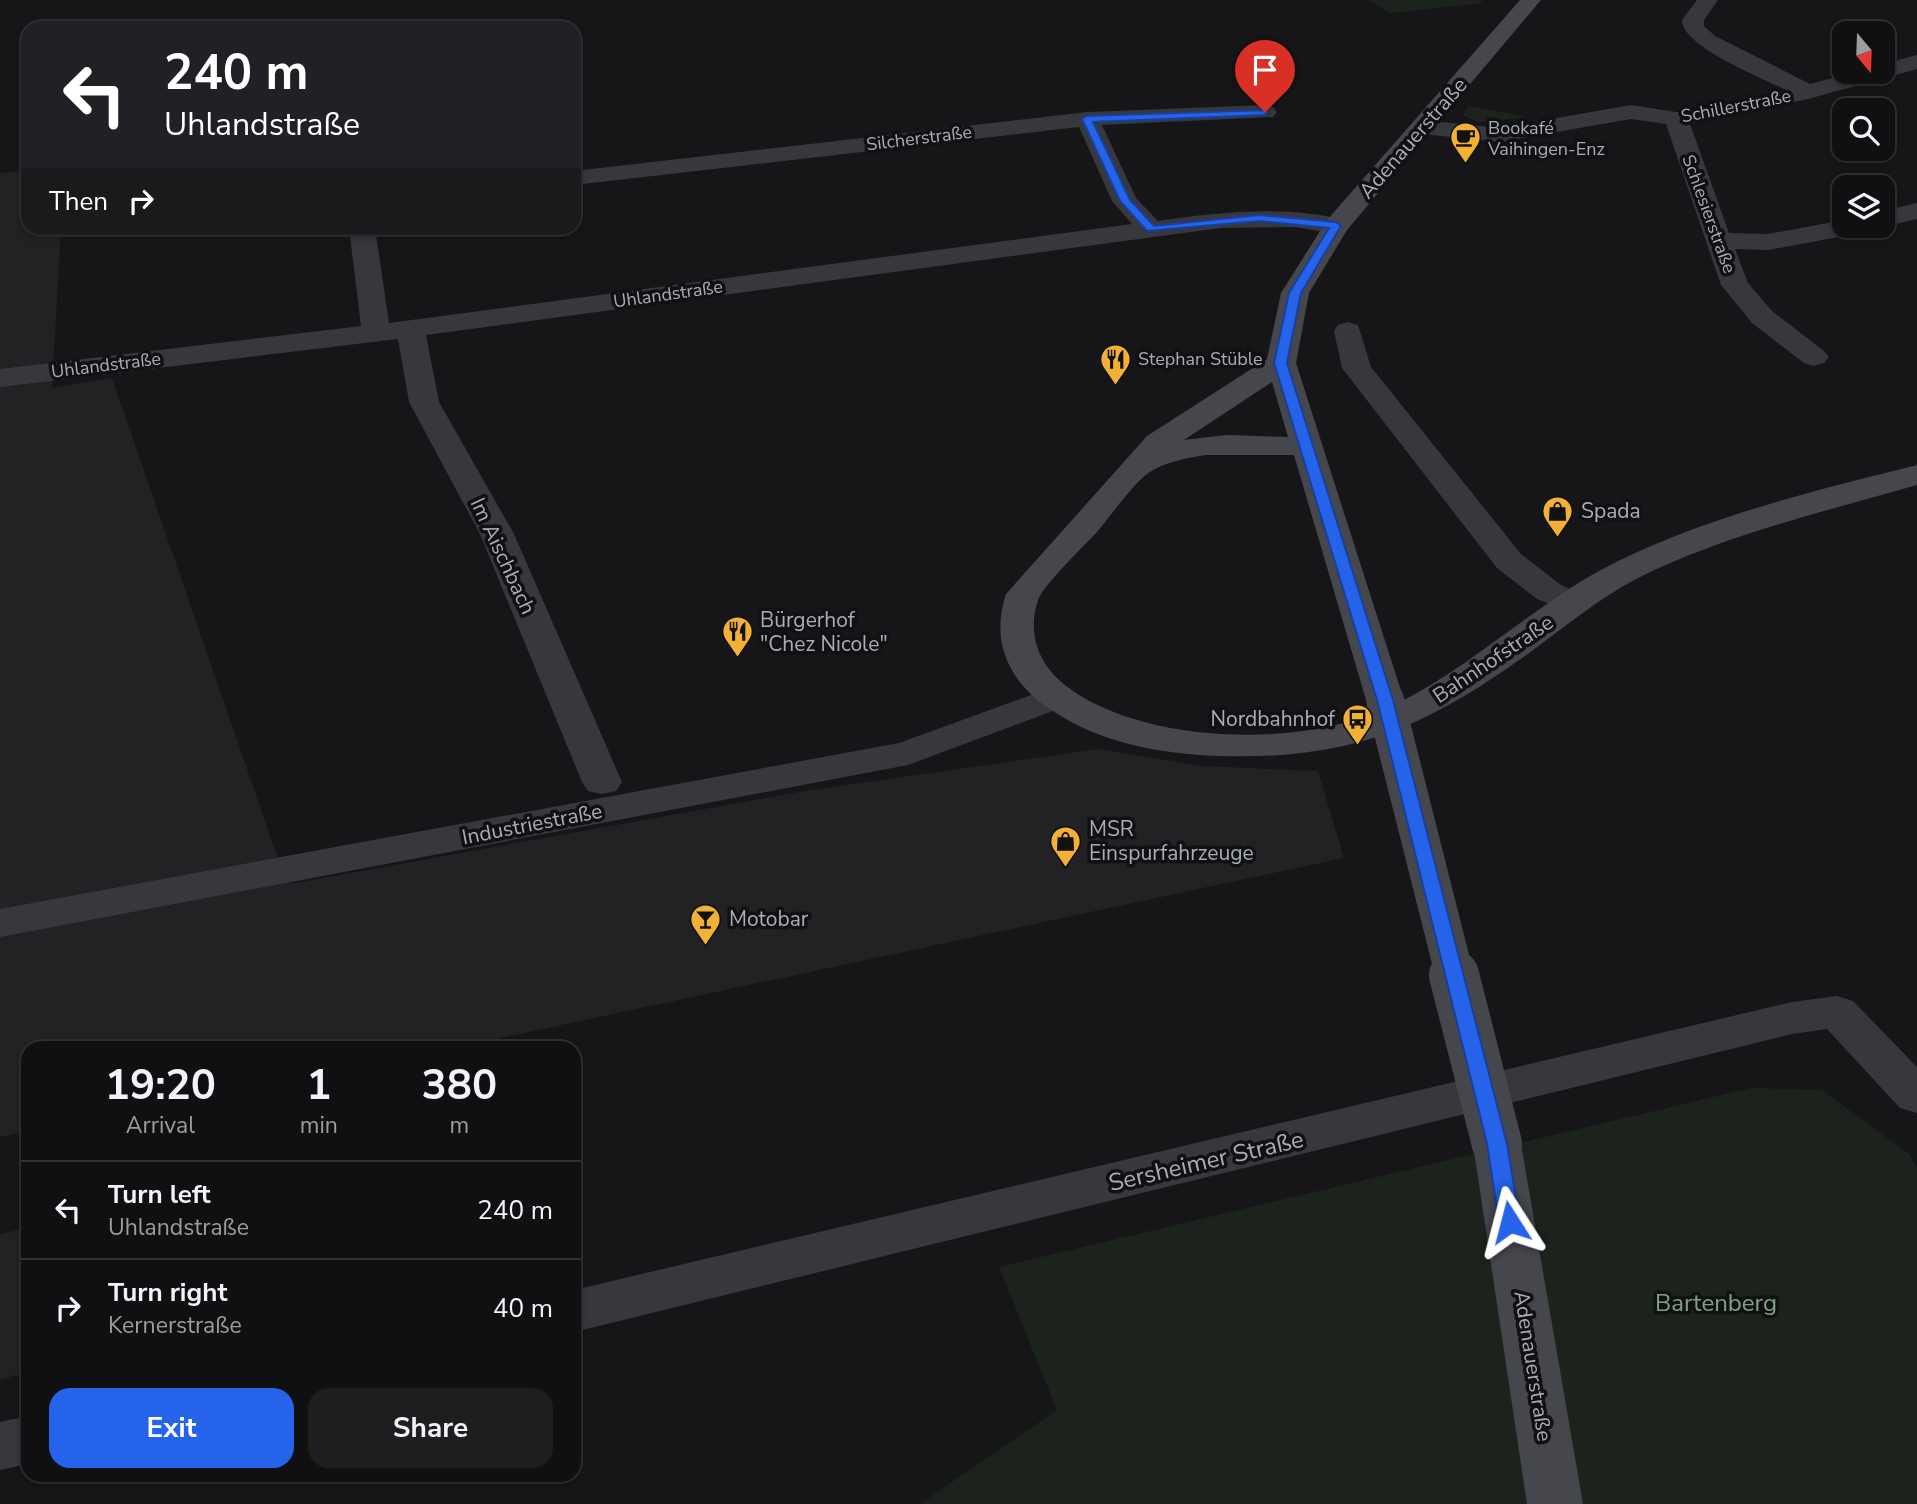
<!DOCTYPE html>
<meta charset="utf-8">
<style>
:root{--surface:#101012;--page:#1e1e20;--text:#f1f3f6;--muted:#9c9d9f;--line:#303032;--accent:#2563eb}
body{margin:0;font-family:"Nunito Sans",sans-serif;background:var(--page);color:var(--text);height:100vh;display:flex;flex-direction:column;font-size:26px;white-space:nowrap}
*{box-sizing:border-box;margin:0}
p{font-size:23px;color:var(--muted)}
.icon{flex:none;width:38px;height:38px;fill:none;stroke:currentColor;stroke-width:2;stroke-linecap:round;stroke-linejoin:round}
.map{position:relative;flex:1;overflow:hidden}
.drawer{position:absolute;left:21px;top:1041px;width:560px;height:441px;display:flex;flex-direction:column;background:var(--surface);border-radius:21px;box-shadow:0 4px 10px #0003,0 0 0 2px var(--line)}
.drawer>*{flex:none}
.banner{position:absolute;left:21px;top:21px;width:560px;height:214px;border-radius:21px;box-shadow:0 4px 10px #0003,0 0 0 2px var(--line);background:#202124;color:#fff;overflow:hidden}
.needle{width:46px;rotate:161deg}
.buttons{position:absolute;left:1832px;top:21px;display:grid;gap:14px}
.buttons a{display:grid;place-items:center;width:63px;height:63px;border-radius:14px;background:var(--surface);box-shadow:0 4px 10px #0003,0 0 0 2px var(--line);font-size:35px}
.pin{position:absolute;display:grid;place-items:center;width:60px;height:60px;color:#fff;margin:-72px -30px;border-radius:50% 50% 50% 0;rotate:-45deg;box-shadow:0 0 7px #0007}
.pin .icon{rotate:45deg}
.me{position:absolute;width:77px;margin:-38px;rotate:351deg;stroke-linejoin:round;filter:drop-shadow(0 0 5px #0008)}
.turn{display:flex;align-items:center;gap:24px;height:147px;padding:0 28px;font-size:32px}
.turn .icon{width:91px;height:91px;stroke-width:2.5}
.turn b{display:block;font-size:49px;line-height:60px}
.then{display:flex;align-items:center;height:66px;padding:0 28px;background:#0003;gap:14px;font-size:26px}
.eta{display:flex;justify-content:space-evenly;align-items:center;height:119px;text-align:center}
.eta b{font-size:42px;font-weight:700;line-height:49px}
.primary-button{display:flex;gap:14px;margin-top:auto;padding:14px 28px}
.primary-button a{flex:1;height:80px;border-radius:21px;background:var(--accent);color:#fff;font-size:28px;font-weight:700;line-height:80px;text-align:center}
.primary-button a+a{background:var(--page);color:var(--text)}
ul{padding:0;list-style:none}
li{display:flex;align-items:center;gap:21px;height:98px;padding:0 28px;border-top:2px solid var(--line)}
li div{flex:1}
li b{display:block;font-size:26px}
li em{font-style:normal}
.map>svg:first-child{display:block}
.built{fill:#222225}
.green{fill:#1c231d}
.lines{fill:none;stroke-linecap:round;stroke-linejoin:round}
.street{fill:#37383d;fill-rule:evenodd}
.secondary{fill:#45474d;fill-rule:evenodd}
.secondary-bridge-far1{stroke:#45474d;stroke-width:38}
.secondary-bridge{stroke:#45474d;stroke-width:50}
.route{fill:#2563eb;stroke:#184099;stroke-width:2}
.labels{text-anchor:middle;stroke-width:7;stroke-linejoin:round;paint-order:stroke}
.far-street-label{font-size:18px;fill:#a8adb8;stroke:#111113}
.far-poi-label{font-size:18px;fill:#a8adb8;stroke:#111113;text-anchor:start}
.street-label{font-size:21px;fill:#a8adb8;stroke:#111113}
.poi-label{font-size:21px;fill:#a8adb8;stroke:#111113;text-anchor:start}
.near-street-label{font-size:24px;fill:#a8adb8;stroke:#111113}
.near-park-label{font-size:24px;fill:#7fa381;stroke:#111113}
</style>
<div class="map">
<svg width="1917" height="1504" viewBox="0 0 1917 1504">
<rect width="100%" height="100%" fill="#161618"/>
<path class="built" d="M 28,170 L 28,228 L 61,228 L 52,388 L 112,378 L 274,847 L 290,884 L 804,791 L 1098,749 L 1203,766 L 1318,771 L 1344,858 L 454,1048 L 28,1048 L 28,1131 L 0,1137 L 0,173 Z
M 28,1228 L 28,1373 L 0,1379 L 0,1234 Z"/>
<path class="green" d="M 1368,0 L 1479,0 L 1484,3 L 1391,13 Z
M 1469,106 L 1530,117 L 1479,122 L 1462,115 Z
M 1751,1088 L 1822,1090 L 1909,1154 L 1917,1167 L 1917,1504 L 920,1504 L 1057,1410 L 999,1267 Z"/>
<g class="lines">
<path class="street" d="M 1697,0 L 1718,0 L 1704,20 L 1704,26 L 1715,36 L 1810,84 L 1856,72 L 1883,72 L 1883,64 L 1917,55 L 1917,69 L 1808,99 L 1690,124 L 1729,233 L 1768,234 L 1844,220 L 1844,226 L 1868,226 L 1864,232 L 1855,234 L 1768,250 L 1735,249 L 1748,283 L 1772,311 L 1824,351 L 1829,357 L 1824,363 L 1814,366 L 1804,363 L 1752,323 L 1721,285 L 1666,124 L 1631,119 L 1500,142 L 1422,134 L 1414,132 L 1410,127 L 1414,122 L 1422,120 L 1500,128 L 1631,105 L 1676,112 L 1694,110 L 1786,90 C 1763,78 1682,47 1682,20 Z
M 1265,105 L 1273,107 L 1277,112 L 1273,117 L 1102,125 L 1136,198 L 1158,221 C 1220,212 1283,205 1345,220 L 1349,226 L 1345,232 L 1336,234 L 1295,227 L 1221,228 L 426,335 L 439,402 L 514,534 L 622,782 L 616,791 L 602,794 L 588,791 L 582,782 L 480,534 L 409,402 L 398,339 L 0,387 L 0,369 L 361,326 L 349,228 L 375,228 L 389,323 L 1132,224 L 1112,201 L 1079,127 L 574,185 L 574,171 L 1087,112 Z
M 1917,203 L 1917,219 L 1883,227 L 1879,226 L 1883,226 L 1883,211 Z
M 1348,322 L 1358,325 L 1371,367 L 1521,554 L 1561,585 L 1585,596 L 1590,603 L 1585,610 L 1573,613 L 1537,599 L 1497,568 L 1342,368 L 1334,331 L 1338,325 Z
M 1056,686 L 1069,689 L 1075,697 L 1069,705 L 908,765 L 0,937 L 0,909 L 899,743 Z
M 1837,996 L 1853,1001 L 1917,1067 L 1917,1113 L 1900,1108 L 1827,1029 L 1792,1034 L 574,1332 L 574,1290 L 1792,1002 Z
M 28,1416 L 28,1464 L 0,1470 L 0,1422 Z"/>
<path class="secondary" d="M 1520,0 L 1541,0 L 1347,230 L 1309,293 L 1296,363 L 1404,700 C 1473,664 1531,609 1599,571 C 1693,520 1813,491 1917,465 L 1917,485 C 1823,512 1724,535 1636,579 C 1596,600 1561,630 1525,656 C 1421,730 1348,760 1219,756 C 1160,754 1099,743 1050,709 C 1009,682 990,642 1006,594 L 1147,436 L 1267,359 L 1281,293 L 1327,220 ZM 1272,382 L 1288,437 L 1226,435 L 1184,440 ZM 1205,455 L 1294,455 L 1366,700 L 1372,708 L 1382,710 C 1296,748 1140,744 1065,685 C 1038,664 1027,633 1038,600 C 1044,584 1083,547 1097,532 C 1109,518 1136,480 1150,472 C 1165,462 1188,458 1205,455 Z
M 1497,1126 L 1514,1131 L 1521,1144 L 1583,1504 L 1527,1504 L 1473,1144 L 1480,1131 Z"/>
<path class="secondary-bridge-far1" d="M 1385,700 L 1455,977"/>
<path class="secondary-bridge" d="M 1454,975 L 1497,1144"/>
</g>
<path class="route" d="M 1268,110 L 1265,115 L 1093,122 L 1130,200 L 1154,226 L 1259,215 L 1336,222 L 1341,226 L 1301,293 L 1287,363 L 1393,700 L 1507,1144 L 1520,1222 L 1517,1227 L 1502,1227 L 1499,1222 L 1487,1144 L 1377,700 L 1274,363 L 1289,293 L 1329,228 L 1259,221 L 1147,231 L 1120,201 L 1082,119 L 1087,116 Z"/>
<defs>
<symbol id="cafe-pin" viewBox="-11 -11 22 30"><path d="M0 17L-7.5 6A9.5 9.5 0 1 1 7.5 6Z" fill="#f2b134" stroke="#111113"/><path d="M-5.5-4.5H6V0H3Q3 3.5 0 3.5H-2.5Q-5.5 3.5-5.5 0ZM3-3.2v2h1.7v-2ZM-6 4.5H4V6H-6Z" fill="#111"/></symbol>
<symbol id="restaurant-pin" viewBox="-11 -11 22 30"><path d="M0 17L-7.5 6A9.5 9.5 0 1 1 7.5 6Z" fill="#f2b134" stroke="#111113"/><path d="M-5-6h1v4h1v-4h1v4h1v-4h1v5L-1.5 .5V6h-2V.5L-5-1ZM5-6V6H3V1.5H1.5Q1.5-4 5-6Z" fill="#111"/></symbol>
<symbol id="shop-pin" viewBox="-11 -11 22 30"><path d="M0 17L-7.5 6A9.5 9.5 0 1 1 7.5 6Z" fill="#f2b134" stroke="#111113"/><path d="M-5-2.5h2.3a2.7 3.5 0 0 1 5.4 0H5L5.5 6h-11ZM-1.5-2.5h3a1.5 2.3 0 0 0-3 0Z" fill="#111"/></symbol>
<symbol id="bus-pin" viewBox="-11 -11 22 30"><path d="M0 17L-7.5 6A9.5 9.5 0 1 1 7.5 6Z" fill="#f2b134" stroke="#111113"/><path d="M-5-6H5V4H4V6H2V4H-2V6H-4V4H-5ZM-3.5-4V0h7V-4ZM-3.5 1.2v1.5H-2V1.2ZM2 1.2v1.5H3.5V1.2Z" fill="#111"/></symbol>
<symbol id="bar-pin" viewBox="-11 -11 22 30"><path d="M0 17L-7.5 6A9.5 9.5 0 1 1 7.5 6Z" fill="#f2b134" stroke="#111113"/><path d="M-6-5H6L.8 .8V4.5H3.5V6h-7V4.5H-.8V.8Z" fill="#111"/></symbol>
</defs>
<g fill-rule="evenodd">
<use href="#cafe-pin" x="1448" y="120" width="35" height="47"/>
<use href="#restaurant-pin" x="1098" y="342" width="35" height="47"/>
<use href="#shop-pin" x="1540" y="494" width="35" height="47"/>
<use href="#restaurant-pin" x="720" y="614" width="35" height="47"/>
<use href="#bus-pin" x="1340" y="702" width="35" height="47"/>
<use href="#shop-pin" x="1048" y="824" width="35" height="47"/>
<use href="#bar-pin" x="688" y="902" width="35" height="47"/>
</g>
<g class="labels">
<g class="far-street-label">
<text transform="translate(1736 106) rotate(-11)" y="6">Schillerstraße</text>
<text transform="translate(919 138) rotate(-7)" y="6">Silcherstraße</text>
<text transform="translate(1709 214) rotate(70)" y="6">Schlesierstraße</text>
<text transform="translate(668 294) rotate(-8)" y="6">Uhlandstraße</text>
<text transform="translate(106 365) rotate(-7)" y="6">Uhlandstraße</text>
</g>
<g class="far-poi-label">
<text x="1488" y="134">Bookafé<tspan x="1488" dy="21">Vaihingen-Enz</tspan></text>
<text x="1138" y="365">Stephan Stüble</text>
</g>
<g class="street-label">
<text transform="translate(1413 138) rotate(-49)" y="7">Adenauerstraße</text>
<text transform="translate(503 556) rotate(65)" y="7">Im Aischbach</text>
<text transform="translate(1493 659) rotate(-34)" y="7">Bahnhofstraße</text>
<text transform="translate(532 824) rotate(-11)" y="7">Industriestraße</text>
<text transform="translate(1533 1366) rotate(81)" y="7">Adenauerstraße</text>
</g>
<g class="poi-label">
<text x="1581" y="518">Spada</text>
<text x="760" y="627">Bürgerhof<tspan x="760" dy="24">"Chez Nicole"</tspan></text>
<text x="1335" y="726" text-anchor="end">Nordbahnhof</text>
<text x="1089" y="836">MSR<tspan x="1089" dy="24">Einspurfahrzeuge</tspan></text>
<text x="729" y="926">Motobar</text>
</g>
<g class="near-street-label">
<text transform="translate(1206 1161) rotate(-13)" y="8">Sersheimer Straße</text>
</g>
<g class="near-park-label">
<text x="1716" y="1311">Bartenberg</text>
</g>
</g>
</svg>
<div class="buttons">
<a><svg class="needle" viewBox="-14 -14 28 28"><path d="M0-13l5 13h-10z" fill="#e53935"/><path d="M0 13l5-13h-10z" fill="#9c9d9f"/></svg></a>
<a><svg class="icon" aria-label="search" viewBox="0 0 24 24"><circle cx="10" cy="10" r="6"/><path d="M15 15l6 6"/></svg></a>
<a><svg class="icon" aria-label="layers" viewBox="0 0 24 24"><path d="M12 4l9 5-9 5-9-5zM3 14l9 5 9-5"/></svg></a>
</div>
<div class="pin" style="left:1265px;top:112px;background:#d93025"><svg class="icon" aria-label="arrive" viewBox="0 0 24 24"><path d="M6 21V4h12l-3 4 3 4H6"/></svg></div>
<svg class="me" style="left:1510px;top:1222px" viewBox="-20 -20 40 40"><path d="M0-17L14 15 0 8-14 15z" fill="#2563eb" stroke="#fff" stroke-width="4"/></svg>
<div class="banner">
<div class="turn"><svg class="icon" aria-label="left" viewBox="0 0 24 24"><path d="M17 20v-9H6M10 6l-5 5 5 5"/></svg><div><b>240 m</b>Uhlandstraße</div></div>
<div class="then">Then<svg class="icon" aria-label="right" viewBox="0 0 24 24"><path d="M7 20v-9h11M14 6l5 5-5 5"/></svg></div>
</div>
<section class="drawer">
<div class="eta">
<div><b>19:20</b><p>Arrival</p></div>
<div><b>1</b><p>min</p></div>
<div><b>380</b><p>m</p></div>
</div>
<ul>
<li><svg class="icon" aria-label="left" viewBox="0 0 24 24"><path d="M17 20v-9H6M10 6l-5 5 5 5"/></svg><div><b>Turn left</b><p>Uhlandstraße</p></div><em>240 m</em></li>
<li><svg class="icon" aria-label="right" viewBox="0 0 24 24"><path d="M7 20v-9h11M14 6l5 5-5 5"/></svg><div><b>Turn right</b><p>Kernerstraße</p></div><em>40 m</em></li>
</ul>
<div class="primary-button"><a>Exit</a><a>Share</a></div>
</section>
</div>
